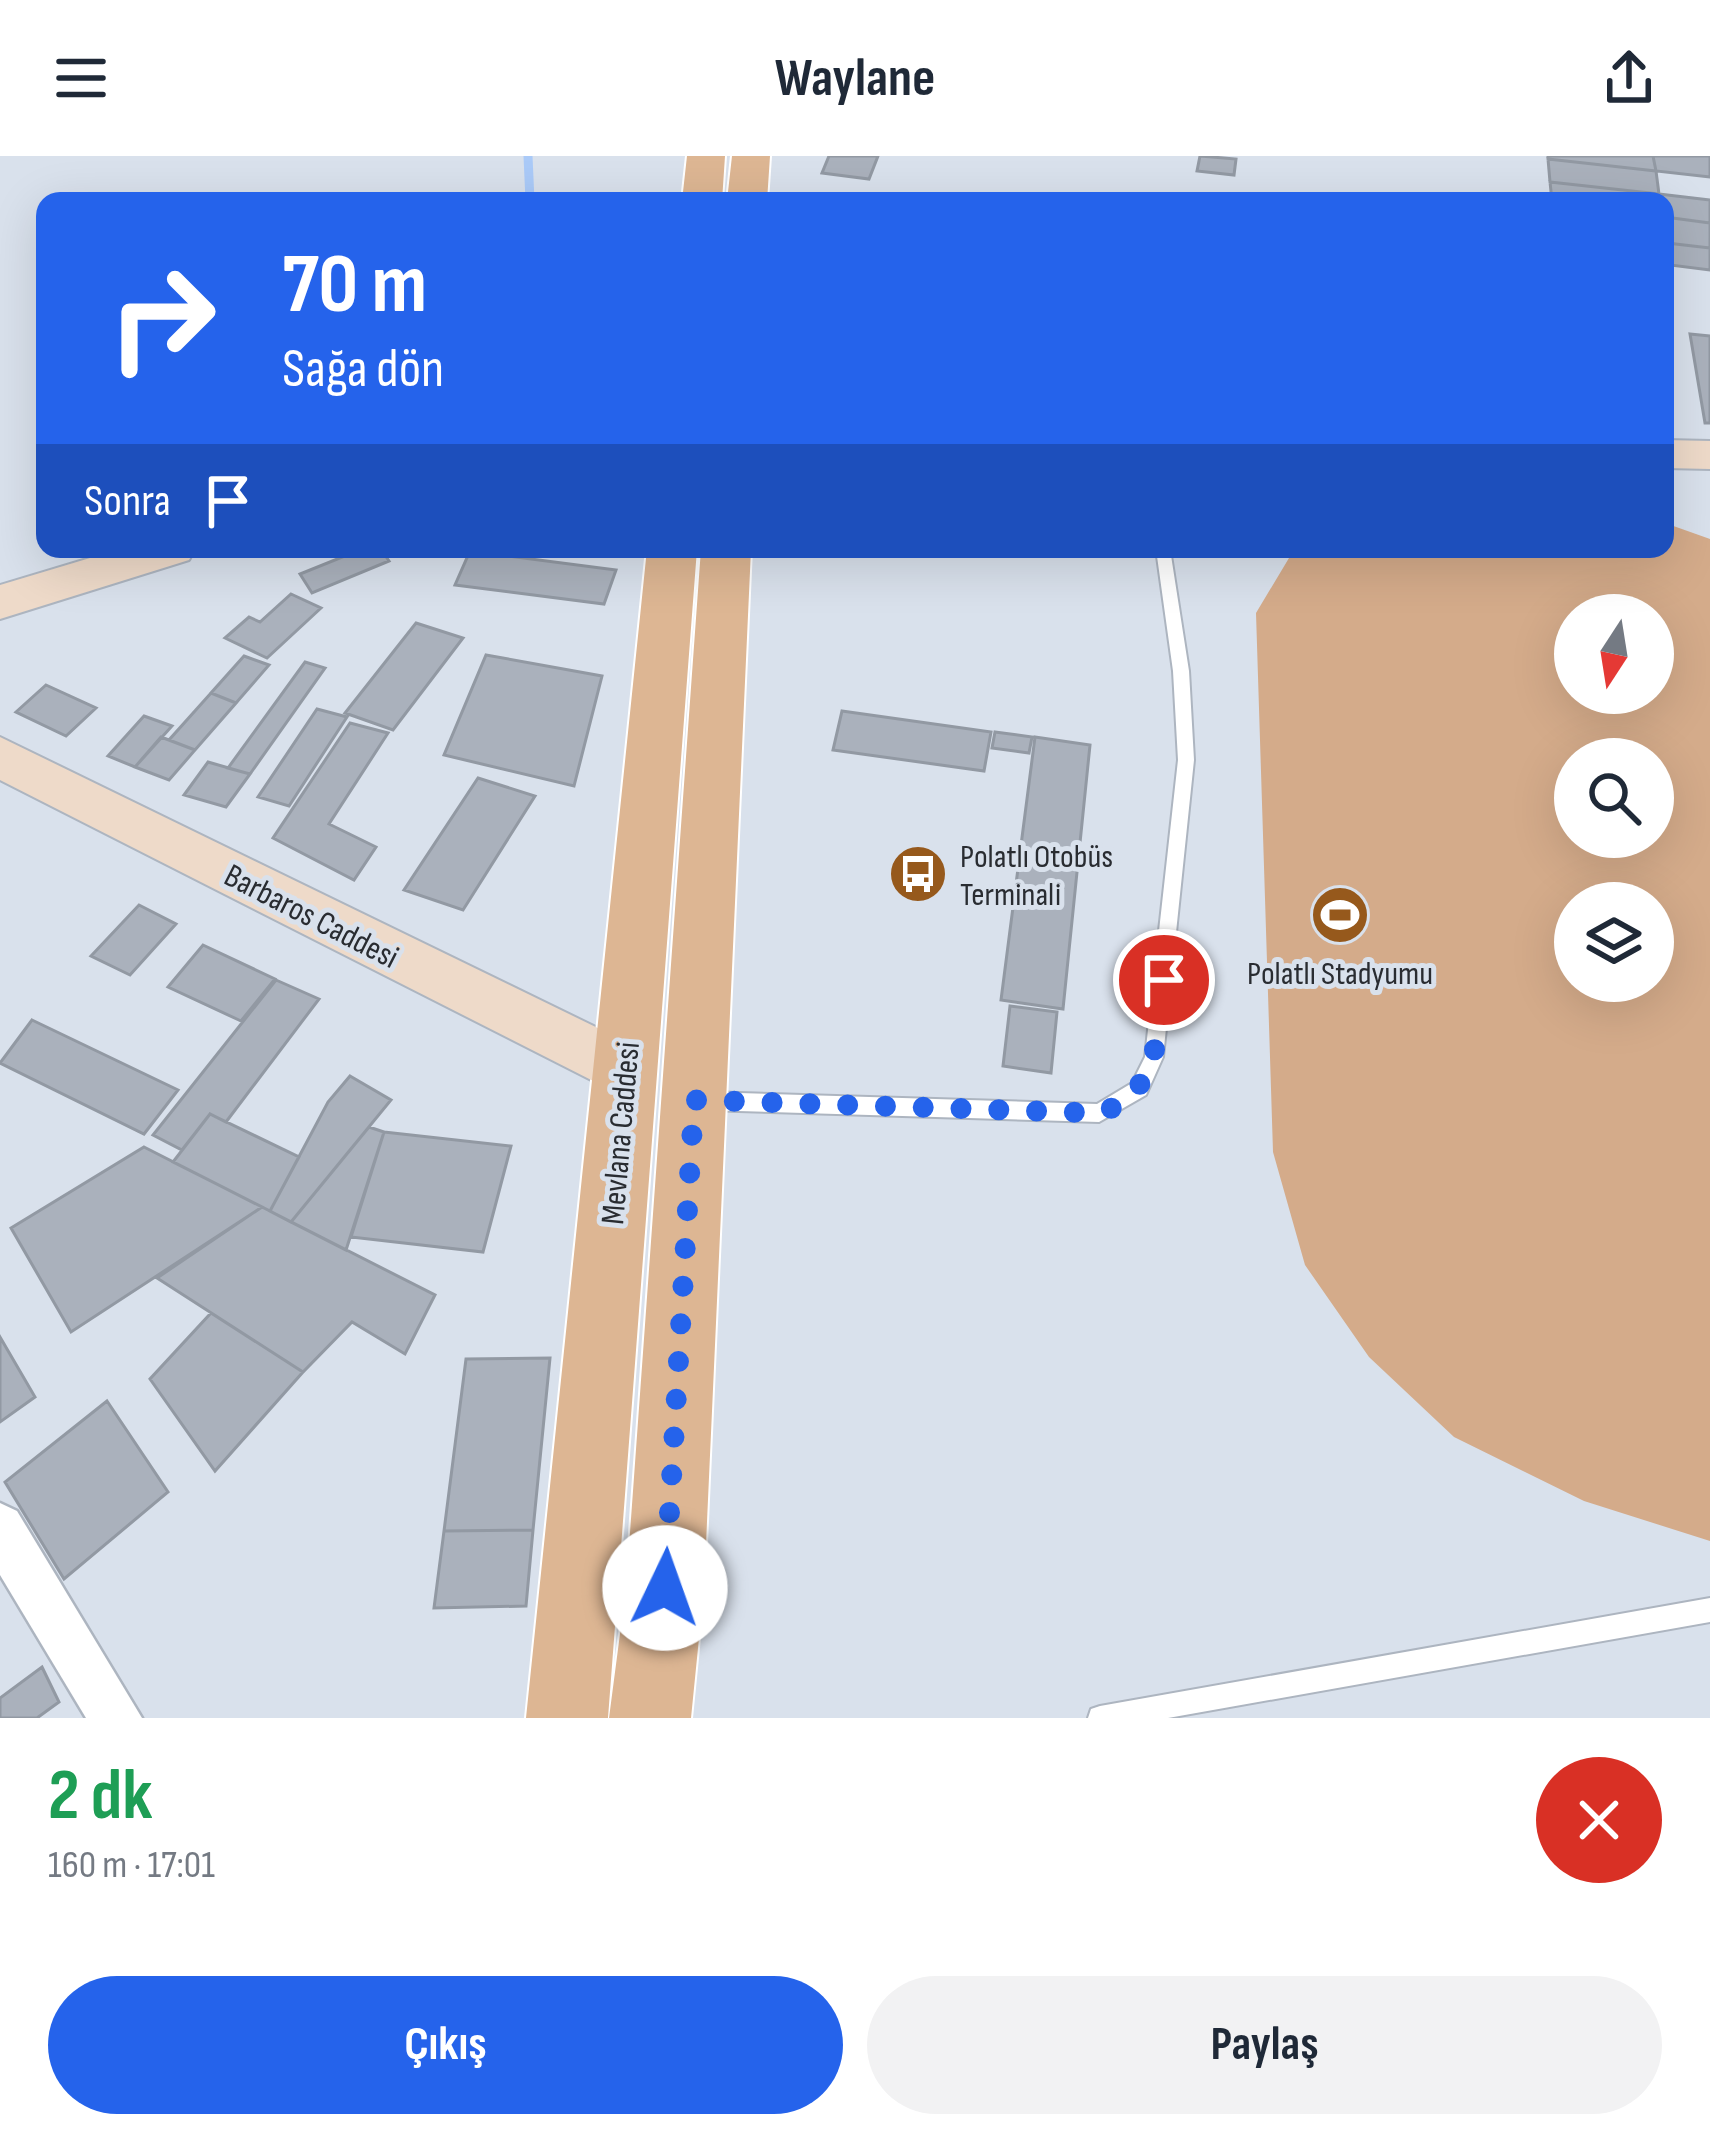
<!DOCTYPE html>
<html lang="tr">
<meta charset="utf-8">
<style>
:root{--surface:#fff;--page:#f2f2f3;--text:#1f2937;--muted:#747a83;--accent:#2563eb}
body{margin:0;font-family:"Sofia Sans Condensed",sans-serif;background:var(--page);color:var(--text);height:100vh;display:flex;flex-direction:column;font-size:45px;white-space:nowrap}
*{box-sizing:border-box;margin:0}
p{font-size:39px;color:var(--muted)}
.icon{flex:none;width:66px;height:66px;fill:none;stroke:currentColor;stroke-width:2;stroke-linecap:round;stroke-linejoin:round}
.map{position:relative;height:1562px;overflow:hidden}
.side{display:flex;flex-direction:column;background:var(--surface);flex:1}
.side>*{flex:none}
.hud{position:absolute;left:36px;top:36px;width:1638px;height:366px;border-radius:24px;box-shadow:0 12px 48px #0002;background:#2563eb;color:#fff;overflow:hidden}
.needle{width:78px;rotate:192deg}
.controls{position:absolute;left:1554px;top:438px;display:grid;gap:24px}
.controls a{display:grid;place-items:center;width:120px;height:120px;border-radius:50%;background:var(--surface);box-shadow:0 12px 48px #0002;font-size:60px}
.pin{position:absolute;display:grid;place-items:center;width:102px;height:102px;color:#fff;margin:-51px;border:6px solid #fff;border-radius:50%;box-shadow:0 3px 12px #0007}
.me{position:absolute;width:132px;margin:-66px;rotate:3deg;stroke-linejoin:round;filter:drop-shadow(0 0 9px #0008)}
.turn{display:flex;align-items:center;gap:42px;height:252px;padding:0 48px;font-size:54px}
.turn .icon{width:156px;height:156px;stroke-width:2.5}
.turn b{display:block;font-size:84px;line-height:102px}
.then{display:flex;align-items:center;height:114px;padding:0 48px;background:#0003;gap:24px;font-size:45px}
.round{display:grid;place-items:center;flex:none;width:126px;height:126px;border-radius:63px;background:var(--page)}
.summary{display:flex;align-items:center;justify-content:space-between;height:204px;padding:0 48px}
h1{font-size:72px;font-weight:700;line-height:90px;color:#1e9e55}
.cta{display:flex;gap:24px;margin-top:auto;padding:24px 48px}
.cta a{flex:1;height:138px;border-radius:72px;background:var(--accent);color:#fff;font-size:48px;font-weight:700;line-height:138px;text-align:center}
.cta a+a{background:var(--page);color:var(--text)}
header{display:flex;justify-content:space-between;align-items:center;height:156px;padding:0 48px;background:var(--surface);font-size:54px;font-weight:700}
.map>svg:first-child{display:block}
.green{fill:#d4ab8a;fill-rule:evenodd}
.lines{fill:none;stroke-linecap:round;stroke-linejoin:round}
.stream{stroke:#aacaf8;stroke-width:9}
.building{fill:#aab1bc;stroke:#9299a3;stroke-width:3}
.lane-casing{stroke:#adb5c0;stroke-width:4}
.street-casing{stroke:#adb5c0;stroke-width:5}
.secondary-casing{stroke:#adb5c0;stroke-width:4}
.primary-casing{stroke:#fff;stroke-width:4}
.lane{fill:#fff;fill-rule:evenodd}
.street{fill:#fff;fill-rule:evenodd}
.secondary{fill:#eedac9;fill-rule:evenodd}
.primary{fill:#ddb693;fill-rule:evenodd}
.route{stroke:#2563eb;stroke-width:21;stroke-dasharray:0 37.8}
.labels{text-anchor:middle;stroke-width:10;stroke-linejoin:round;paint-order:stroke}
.poi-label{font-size:33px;fill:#292c31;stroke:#d9e1ec;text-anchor:start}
.street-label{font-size:33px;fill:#292c31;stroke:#d9e1ec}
</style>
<header><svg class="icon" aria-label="menu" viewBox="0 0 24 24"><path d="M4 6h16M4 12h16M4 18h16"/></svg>Waylane<svg class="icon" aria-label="share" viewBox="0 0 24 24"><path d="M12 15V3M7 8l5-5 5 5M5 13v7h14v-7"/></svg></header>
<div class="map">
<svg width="1710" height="1562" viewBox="0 0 1710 1562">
<rect width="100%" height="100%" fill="#d9e1ec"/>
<path class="green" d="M 1665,367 L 1710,383 L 1710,1385 L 1584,1345 L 1454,1281 L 1369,1201 L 1305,1109 L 1273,996 L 1256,457 L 1289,402 L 1304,393 L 1665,393 ZM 1575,459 L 1653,459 L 1653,537 L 1575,537 ZM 1575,603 L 1653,603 L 1653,681 L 1575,681 ZM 1575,747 L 1653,747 L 1653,825 L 1575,825 Z"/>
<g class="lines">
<path class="stream" d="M 528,0 L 530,45"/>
</g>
<path class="building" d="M 829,0 L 878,0 L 869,23 L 822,17 Z
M 1200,0 L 1236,3 L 1234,19 L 1197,15 Z
M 1548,0 L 1653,0 L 1656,15 L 1548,3 Z
M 1653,0 L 1710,0 L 1710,21 L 1656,15 Z
M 1548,3 L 1656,15 L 1659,38 L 1550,26 Z
M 1550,26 L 1659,38 L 1660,45 L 1552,45 Z
M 1659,38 L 1710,44 L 1710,67 L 1665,61 Z
M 1665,61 L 1710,67 L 1710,92 L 1667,87 Z
M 1667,87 L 1710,92 L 1710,114 L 1670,109 Z
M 1690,178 L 1710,180 L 1710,267 L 1705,267 Z
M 362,393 L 381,393 L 389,405 L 312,437 L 300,418 Z
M 470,395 L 616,414 L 604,448 L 455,429 Z
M 291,438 L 321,452 L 267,502 L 225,482 L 249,461 L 260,466 Z
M 416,467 L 463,482 L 393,574 L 345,557 Z
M 486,499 L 602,520 L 574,630 L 444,599 Z
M 244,500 L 269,509 L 236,547 L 211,537 Z
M 305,506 L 325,512 L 250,618 L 228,612 Z
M 46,529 L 96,552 L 66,580 L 16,556 Z
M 211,537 L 236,547 L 195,594 L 169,584 Z
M 317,553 L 347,561 L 289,650 L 258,641 Z
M 842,555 L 991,576 L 984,615 L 833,594 Z
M 144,560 L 172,570 L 135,611 L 108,600 Z
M 350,567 L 388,577 L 329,668 L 376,691 L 354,724 L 273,682 Z
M 995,576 L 1032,581 L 1029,597 L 992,592 Z
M 161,581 L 195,594 L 169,624 L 135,611 Z
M 1035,581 L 1090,589 L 1063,853 L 1001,844 Z
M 208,606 L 250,618 L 226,651 L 184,639 Z
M 478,622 L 535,640 L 463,754 L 404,734 Z
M 139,749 L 176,768 L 130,819 L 91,800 Z
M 203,789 L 275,823 L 241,865 L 168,831 Z
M 276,824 L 319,843 L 226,966 L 210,958 L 182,994 L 153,979 Z
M 1010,850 L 1057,856 L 1051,917 L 1003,910 Z
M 32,864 L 178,934 L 144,978 L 0,907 Z
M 350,920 L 391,944 L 291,1066 L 270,1055 L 328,946 Z
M 210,958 L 299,1001 L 270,1055 L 173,1006 Z
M 369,971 L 384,976 L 346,1094 L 291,1066 Z
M 384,976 L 511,990 L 483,1096 L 351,1081 Z
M 144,991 L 262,1051 L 71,1176 L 11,1072 Z
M 262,1051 L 435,1139 L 405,1198 L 352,1166 L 303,1216 L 157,1122 Z
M 211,1157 L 303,1216 L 215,1315 L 150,1223 Z
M 0,1181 L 35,1241 L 0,1266 Z
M 550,1202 L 533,1374 L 444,1375 L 466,1203 Z
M 107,1245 L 168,1336 L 64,1423 L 5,1326 Z
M 533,1374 L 526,1450 L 434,1452 L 444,1375 Z
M 42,1511 L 59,1546 L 37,1562 L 0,1562 L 0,1542 Z"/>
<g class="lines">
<defs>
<path id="lane" d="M 1156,393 L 1170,393 L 1189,515 L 1194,604 L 1163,901 L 1146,939 L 1099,966 L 705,954 L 698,951 L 695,945 L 698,939 L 705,936 L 1097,948 L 1132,927 L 1145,901 L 1178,604 L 1173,515 Z
M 1710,1442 L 1710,1466 L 1168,1562 L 1088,1562 L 1091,1553 L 1100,1550 Z"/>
<path id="street" d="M 0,1347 L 17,1355 L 142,1562 L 86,1562 L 0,1419 Z"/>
<path id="secondary" d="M 1665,284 L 1710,285 L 1710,313 L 1665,312 Z
M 120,393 L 195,393 L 189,404 L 0,463 L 0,429 Z
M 0,581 L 645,895 L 654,913 L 645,931 L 625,939 L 605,931 L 0,624 Z"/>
<path id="primary" d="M 687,0 L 725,0 L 722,45 L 682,45 Z
M 732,0 L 770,0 L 767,45 L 727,45 Z
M 647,393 L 697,393 L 608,1562 L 526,1562 Z
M 701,393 L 751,393 L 704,1432 L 691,1562 L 609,1562 L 626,1432 Z"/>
</defs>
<use href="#lane" class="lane-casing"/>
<use href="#street" class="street-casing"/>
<use href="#secondary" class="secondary-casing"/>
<use href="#primary" class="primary-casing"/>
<use href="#lane" class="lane"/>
<use href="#street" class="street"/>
<use href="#secondary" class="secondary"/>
<use href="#primary" class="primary"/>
</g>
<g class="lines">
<path class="route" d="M 665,1432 L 694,944 L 1099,957 C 1160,938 1157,878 1164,824"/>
</g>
<defs>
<symbol id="bus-disc" viewBox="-11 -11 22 22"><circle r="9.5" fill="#96591c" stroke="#d9e1ec"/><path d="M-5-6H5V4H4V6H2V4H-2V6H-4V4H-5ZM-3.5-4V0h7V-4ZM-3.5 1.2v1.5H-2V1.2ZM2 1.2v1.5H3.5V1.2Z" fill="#fff"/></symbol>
<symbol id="stadium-disc" viewBox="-11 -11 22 22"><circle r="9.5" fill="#96591c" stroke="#d9e1ec"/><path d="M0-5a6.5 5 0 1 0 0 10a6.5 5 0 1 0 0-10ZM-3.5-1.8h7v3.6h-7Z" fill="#fff"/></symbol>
</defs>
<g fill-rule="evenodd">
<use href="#bus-disc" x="885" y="685" width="66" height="66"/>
<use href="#stadium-disc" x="1307" y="726" width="66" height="66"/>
</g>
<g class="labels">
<g class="poi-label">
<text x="960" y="711">Polatlı Otobüs<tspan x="960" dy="38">Terminali</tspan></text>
<text x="1340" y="828" text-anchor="middle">Polatlı Stadyumu</text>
</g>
<g class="street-label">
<text transform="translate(312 759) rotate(27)" y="12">Barbaros Caddesi</text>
<text transform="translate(619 977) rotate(-85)" y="12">Mevlana Caddesi</text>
</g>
</g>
</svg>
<div class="controls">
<a><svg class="needle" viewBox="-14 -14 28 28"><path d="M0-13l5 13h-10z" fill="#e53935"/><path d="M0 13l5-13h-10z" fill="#747a83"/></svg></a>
<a><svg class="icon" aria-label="search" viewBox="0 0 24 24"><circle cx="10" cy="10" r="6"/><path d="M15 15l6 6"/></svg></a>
<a><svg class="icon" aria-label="layers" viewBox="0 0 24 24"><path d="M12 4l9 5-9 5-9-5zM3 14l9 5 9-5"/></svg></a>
</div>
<div class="pin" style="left:1164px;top:824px;background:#d93025"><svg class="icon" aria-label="arrive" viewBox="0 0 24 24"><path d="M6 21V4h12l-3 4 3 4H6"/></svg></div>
<svg class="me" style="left:665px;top:1432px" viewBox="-20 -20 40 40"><circle r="19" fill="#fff"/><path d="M0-13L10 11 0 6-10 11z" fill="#2563eb"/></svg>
<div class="hud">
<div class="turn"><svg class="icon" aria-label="right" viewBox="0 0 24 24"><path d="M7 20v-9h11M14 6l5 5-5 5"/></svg><div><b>70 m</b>Sağa dön</div></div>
<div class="then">Sonra<svg class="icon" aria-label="arrive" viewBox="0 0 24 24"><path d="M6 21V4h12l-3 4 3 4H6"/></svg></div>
</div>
</div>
<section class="side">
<div class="summary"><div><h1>2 dk</h1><p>160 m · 17:01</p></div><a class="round" style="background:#d93025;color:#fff"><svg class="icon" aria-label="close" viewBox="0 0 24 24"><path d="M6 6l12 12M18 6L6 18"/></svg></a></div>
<div class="cta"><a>Çıkış</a><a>Paylaş</a></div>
</section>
